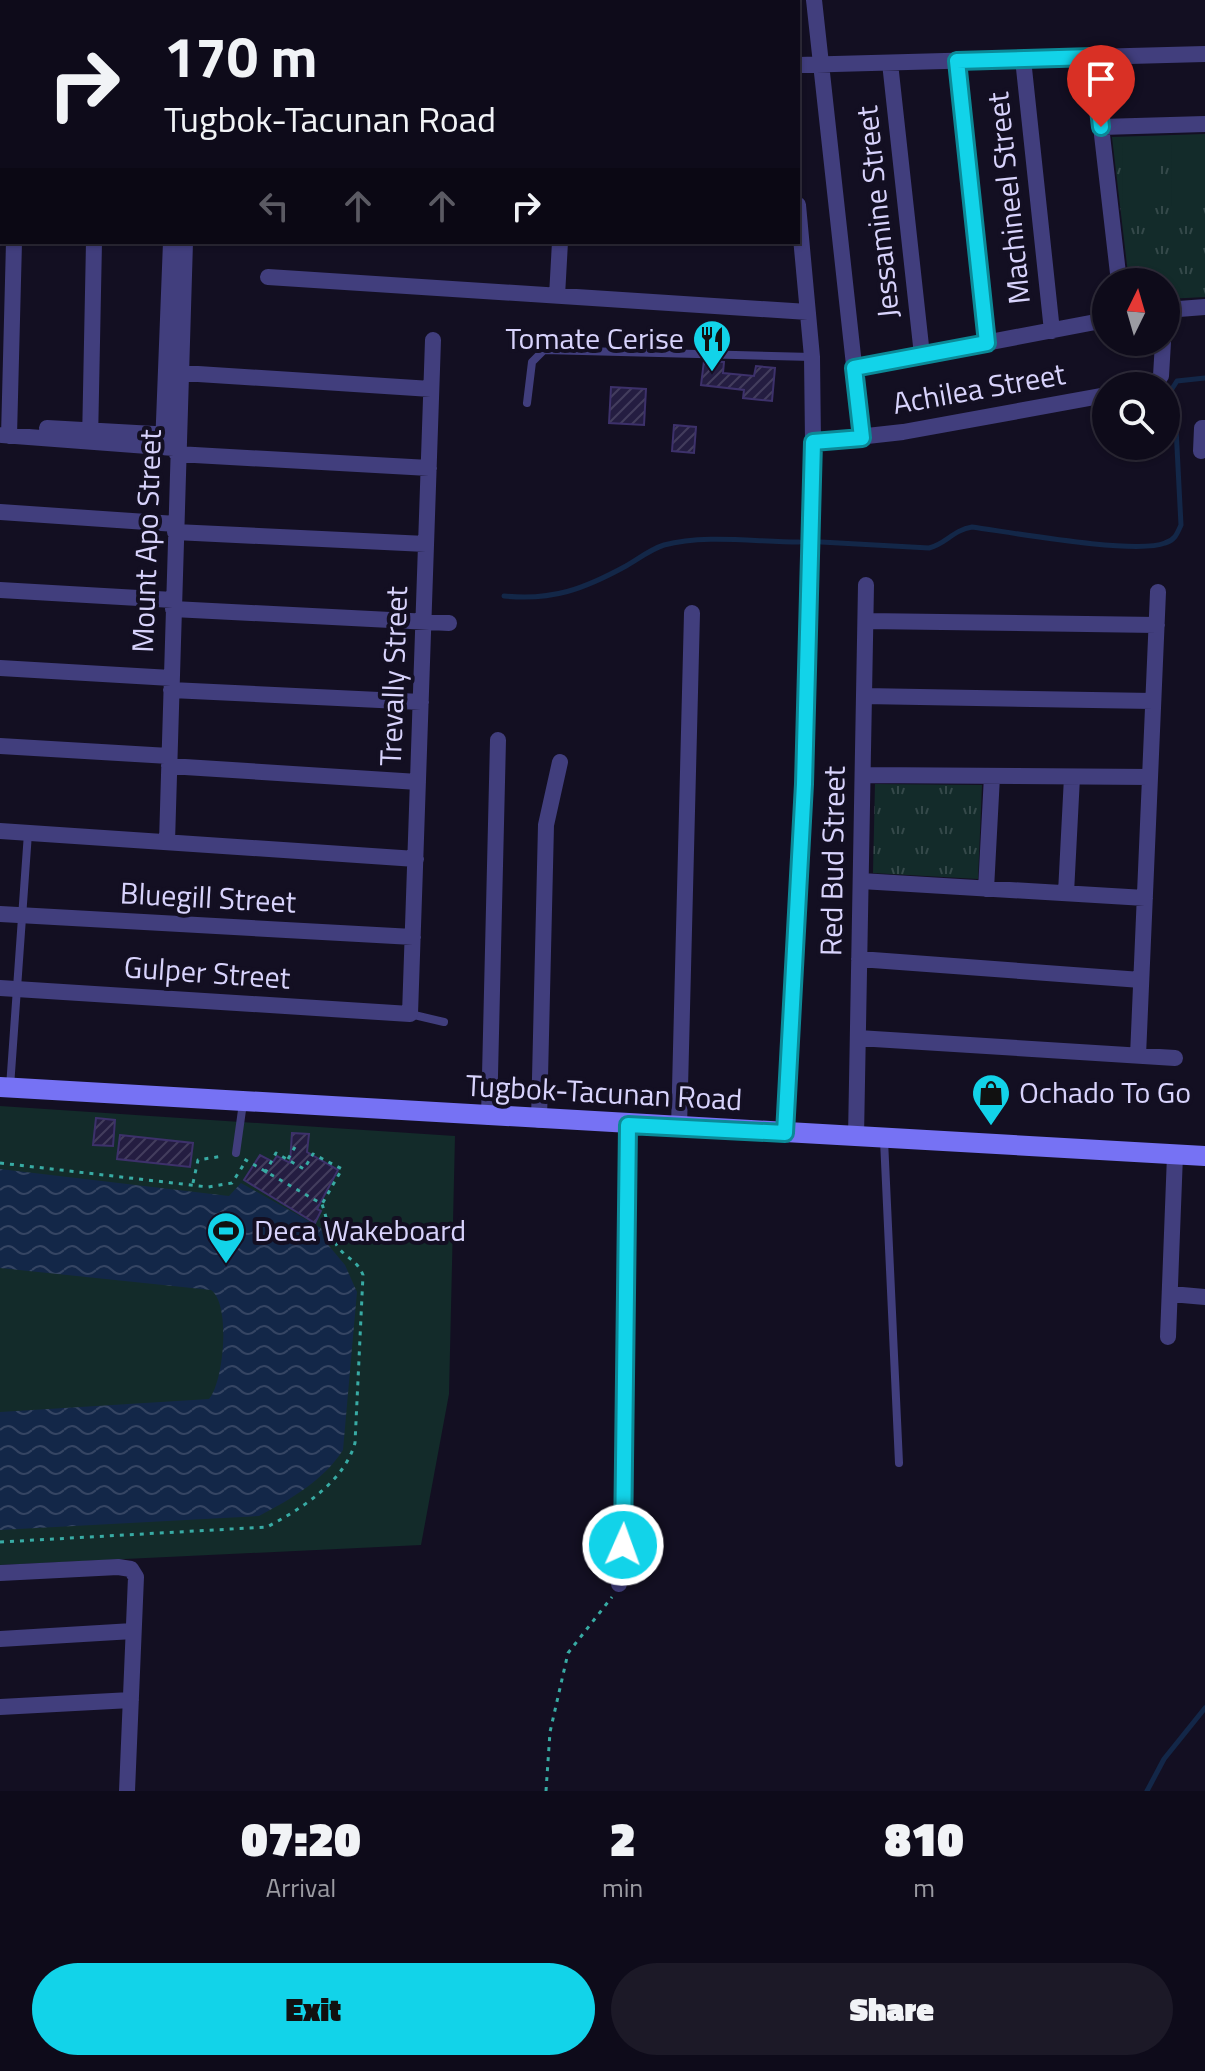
<!DOCTYPE html>
<style>
:root{--surface:#0e0b1a;--page:#1c1927;--text:#f1f3f6;--muted:#9b9ba2;--line:#2e2b39;--accent:#12d3e9}
body{margin:0;font-family:"Titillium Web",sans-serif;background:var(--page);color:var(--text);height:100vh;display:flex;flex-direction:column;font-size:30px;white-space:nowrap}
*{box-sizing:border-box;margin:0}
p{font-size:26px;color:var(--muted)}
.icon{flex:none;width:44px;height:44px;fill:none;stroke:currentColor;stroke-width:2;stroke-linecap:round;stroke-linejoin:round}
.map{position:relative;height:1791px;overflow:hidden}
.panel{display:flex;flex-direction:column;background:var(--surface);flex:1}
.panel>*{flex:none}
.guide{position:absolute;left:0px;top:0px;width:800px;height:244px;box-shadow:0 2px 6px #0004,0 0 0 2px var(--line);background:#0e0b1a;color:var(--text);overflow:hidden}
.needle{width:52px;rotate:5deg}
.tools{position:absolute;left:1092px;top:268px;display:grid;gap:16px}
.tools a{display:grid;place-items:center;width:88px;height:88px;border-radius:50%;background:var(--surface);box-shadow:0 2px 6px #0004,0 0 0 2px var(--line);font-size:40px}
.pin{position:absolute;display:grid;place-items:center;width:68px;height:68px;color:#fff;margin:-82px -34px;border-radius:50% 50% 50% 0;rotate:-45deg;box-shadow:0 0 8px #0007}
.pin .icon{rotate:45deg}
.me{position:absolute;width:88px;margin:-44px;rotate:2deg;stroke-linejoin:round;filter:drop-shadow(0 0 6px #0008)}
.turn{display:flex;align-items:center;gap:28px;height:168px;padding:0 32px;font-size:36px}
.turn .icon{width:104px;height:104px;stroke-width:2.5}
.turn b{display:block;font-size:56px;line-height:68px}
.lanes{display:flex;align-items:center;height:76px;padding:0 32px;background:#0003;justify-content:center;gap:40px;direction:ltr}
.lanes .off{opacity:.35}
.eta{display:flex;justify-content:space-evenly;align-items:center;height:136px;text-align:center}
.eta b{font-size:48px;font-weight:800;line-height:56px}
.action{display:flex;gap:16px;margin-top:auto;padding:16px 32px}
.action a{flex:1;height:92px;border-radius:48px;background:var(--accent);color:#111;font-size:32px;font-weight:800;line-height:92px;text-align:center}
.action a+a{background:var(--page);color:var(--text)}
.map>svg:first-child{display:block}
.grass{fill:url(#grass-tufts)}
.garden{fill:#132b2a}
.water{fill:url(#water-waves)}
.lines{fill:none;stroke-linecap:round;stroke-linejoin:round}
.stream{stroke:#132748;stroke-width:5}
.building{fill:url(#building-hatch);stroke:#3d316b;stroke-width:2}
.path{stroke:#38aba4;stroke-width:3;stroke-dasharray:4 6;stroke-linecap:butt}
.lane{stroke:#413e7d;stroke-width:8}
.street{stroke:#413e7d;stroke-width:16}
.secondary{stroke:#7672f4;stroke-width:20}
.route-casing{stroke:#0c8997;stroke-width:20}
.route{stroke:#12d3e9;stroke-width:14}
.labels{text-anchor:middle;stroke-width:8;stroke-linejoin:round;paint-order:stroke}
.street-label{font-size:30px;fill:#d8d3fc;stroke:#130f22}
.poi-label{font-size:30px;fill:#d8d3fc;stroke:#130f22;text-anchor:start}
</style>
<div class="map">
<svg width="1205" height="1791" viewBox="0 0 1205 1791">
<defs>
<pattern id="grass-tufts" width="24" height="20" patternUnits="userSpaceOnUse" patternTransform="scale(2)"><rect width="24" height="20" fill="#132b2a"/><path d="M3 7l-1-3M5 7V3M7 7l1-3M15 17l-1-3M17 17v-4M19 17l1-3" fill="none" stroke="#35494a"/></pattern>
<pattern id="water-waves" width="16" height="10" patternUnits="userSpaceOnUse" patternTransform="scale(2)"><rect width="16" height="10" fill="#132748"/><path d="M0 5q4-4 8 0t8 0" fill="none" stroke="#354563"/></pattern>
<pattern id="building-hatch" width="6" height="6" patternUnits="userSpaceOnUse" patternTransform="scale(2)"><rect width="6" height="6" fill="#241d41"/><path d="M-1 1l2-2M0 6l6-6M5 7l2-2" fill="none" stroke="#433d5d"/></pattern>
</defs>
<rect width="100%" height="100%" fill="#130f22"/>
<path class="grass" d="M 1205,134 L 1205,297 L 1166,299 L 1166,282 L 1129,282 L 1112,137 Z
M 875,784 L 982,785 L 978,879 L 873,873 Z"/>
<path class="garden" d="M 1123,143 L 1161,143 L 1161,208 L 1122,208 Z
M 1172,143 L 1205,143 L 1205,206 L 1171,206 Z
M 0,1106 L 455,1136 L 449,1394 L 421,1545 L 0,1565 Z"/>
<path class="water" d="M 0,1169 L 229,1196 L 241,1183 L 321,1228 L 324,1240 L 345,1265 L 357,1292 L 343,1450 C 323,1481 291,1499 259,1516 L 0,1530 L 0,1412 L 209,1399 C 224,1381 231,1304 211,1290 L 0,1268 Z"/>
<g class="lines">
<path class="stream" d="M 821,542 L 929,548 C 946,544 953,530 972,527 C 1009,532 1136,555 1165,543 C 1175,540 1177,534 1181,525 L 1176,428 L 1168,395 L 1177,381 L 1205,378
M 504,596 C 552,601 584,589 626,566 C 638,559 651,549 664,545 C 705,534 756,542 799,542
M 1147,1791 L 1164,1759 L 1205,1708"/>
</g>
<path class="building" d="M 704,361 L 724,362 L 723,373 L 754,376 L 756,366 L 775,368 L 772,401 L 743,398 L 744,390 L 701,385 Z
M 611,387 L 646,389 L 644,425 L 609,423 Z
M 674,425 L 696,427 L 694,453 L 672,451 Z
M 96,1118 L 115,1120 L 113,1146 L 93,1145 Z
M 292,1133 L 309,1134 L 307,1152 L 338,1170 L 317,1209 L 321,1211 L 315,1223 L 244,1180 L 260,1155 L 273,1162 L 277,1156 L 290,1163 Z
M 120,1135 L 193,1143 L 190,1167 L 117,1159 Z"/>
<g class="lines">
<path class="path" d="M 288,1159 L 295,1147
M 0,1163 L 208,1187 L 232,1183 L 244,1164
M 265,1173 L 276,1153 L 304,1169 L 313,1154 L 342,1169 L 322,1204
M 193,1183 L 198,1160 L 223,1156
M 0,1542 L 267,1527 C 301,1509 344,1482 355,1443 L 363,1275 C 357,1260 347,1259 338,1247 C 329,1235 327,1218 322,1204 L 244,1159
M 546,1791 L 550,1732 L 568,1653 L 612,1597"/>
<path class="lane" d="M 527,403 L 532,362 L 544,350 L 812,357
M 410,1014 L 444,1022
M 10,1087 L 28,833
M 884,1140 L 899,1463
M 236,1153 L 243,1103"/>
<path class="street" d="M 715,0 L 716,2
M 774,0 L 775,2
M 814,0 L 862,438
M 49,2 L 49,0
M 192,2 L 192,0
M 271,2 L 271,0
M 1093,57 L 1119,282
M 1023,59 L 1052,331
M 957,61 L 987,343
M 890,63 L 922,355
M 798,65 L 1205,54
M 1101,127 L 1205,124
M 0,202 L 2,202
M 268,277 L 808,312
M 557,296 L 560,242
M 1166,310 L 1205,307
M 854,368 L 1106,320
M 167,372 L 431,389
M 1150,386 L 1161,376 L 1163,342
M 47,428 L 172,435
M 2,435 L 174,448
M 9,436 L 14,242
M 90,442 L 94,242
M 813,442 L 903,432 L 1106,395
M 163,447 L 171,242
M 1201,451 L 1202,428 L 1205,428
M 177,454 L 429,468
M 0,512 L 176,524
M 175,532 L 426,544
M 0,590 L 173,600
M 173,609 L 449,623
M 866,621 L 1157,625
M 0,668 L 171,678
M 171,690 L 421,702
M 864,696 L 1153,701
M 0,746 L 169,756
M 169,766 L 418,782
M 863,775 L 1150,777
M 0,831 L 416,859
M 167,842 L 185,242
M 861,881 L 1145,898
M 986,889 L 992,776
M 1066,893 L 1072,777
M 0,914 L 413,937
M 859,959 L 1141,980
M 0,988 L 410,1014 L 433,340
M 858,1038 L 1175,1058
M 1138,1056 L 1158,592
M 489,1117 L 498,740
M 539,1120 L 546,825 L 560,762
M 679,1128 L 692,613
M 785,1133 L 804,784 L 813,442 L 812,357 L 798,205
M 856,1137 L 866,585
M 1171,1294 L 1205,1297
M 1168,1337 L 1175,1155
M 0,1573 L 118,1567 L 131,1569 L 136,1577 L 127,1791
M 619,1584 L 625,1504 L 628,1125
M 0,1639 L 133,1631
M 0,1707 L 131,1700"/>
<path class="secondary" d="M 0,1087 L 1205,1156"/>
</g>
<g class="lines">
<defs>
<path id="route" d="M 623,1545 L 628,1125 L 785,1133 L 804,784 L 813,442 L 862,438 L 854,368 L 987,343 L 957,61 L 1093,57 L 1101,127"/>
</defs>
<use href="#route" class="route-casing"/>
<use href="#route" class="route"/>
</g>
<defs>
<symbol id="restaurant-pin" viewBox="-11 -11 22 30"><path d="M0 17L-7.5 6A9.5 9.5 0 1 1 7.5 6Z" fill="#12d3e9" stroke="#130f22"/><path d="M-5-6h1v4h1v-4h1v4h1v-4h1v5L-1.5 .5V6h-2V.5L-5-1ZM5-6V6H3V1.5H1.5Q1.5-4 5-6Z" fill="#111"/></symbol>
<symbol id="shop-pin" viewBox="-11 -11 22 30"><path d="M0 17L-7.5 6A9.5 9.5 0 1 1 7.5 6Z" fill="#12d3e9" stroke="#130f22"/><path d="M-5-2.5h2.3a2.7 3.5 0 0 1 5.4 0H5L5.5 6h-11ZM-1.5-2.5h3a1.5 2.3 0 0 0-3 0Z" fill="#111"/></symbol>
<symbol id="stadium-pin" viewBox="-11 -11 22 30"><path d="M0 17L-7.5 6A9.5 9.5 0 1 1 7.5 6Z" fill="#12d3e9" stroke="#130f22"/><path d="M0-5a6.5 5 0 1 0 0 10a6.5 5 0 1 0 0-10ZM-3.5-1.8h7v3.6h-7Z" fill="#111"/></symbol>
</defs>
<g fill-rule="evenodd">
<use href="#restaurant-pin" x="690" y="317" width="44" height="60"/>
<use href="#shop-pin" x="969" y="1071" width="44" height="60"/>
<use href="#stadium-pin" x="204" y="1209" width="44" height="60"/>
</g>
<g class="labels">
<g class="street-label">
<text transform="translate(1009 198) rotate(-96)" y="10">Machineel Street</text>
<text transform="translate(878 212) rotate(-96)" y="10">Jessamine Street</text>
<text transform="translate(979 389) rotate(-10)" y="10">Achilea Street</text>
<text transform="translate(147 541) rotate(-88)" y="10">Mount Apo Street</text>
<text transform="translate(394 676) rotate(-88)" y="10">Trevally Street</text>
<text transform="translate(833 861) rotate(-89)" y="10">Red Bud Street</text>
<text transform="translate(208 898) rotate(3)" y="10">Bluegill Street</text>
<text transform="translate(207 973) rotate(4)" y="10">Gulper Street</text>
<text transform="translate(604 1093) rotate(3)" y="10">Tugbok-Tacunan Road</text>
</g>
<g class="poi-label">
<text x="684" y="349" text-anchor="end">Tomate Cerise</text>
<text x="1019" y="1103">Ochado To Go</text>
<text x="254" y="1241">Deca Wakeboard</text>
</g>
</g>
</svg>
<div class="tools">
<a><svg class="needle" viewBox="-14 -14 28 28"><path d="M0-13l5 13h-10z" fill="#e53935"/><path d="M0 13l5-13h-10z" fill="#9b9ba2"/></svg></a>
<a><svg class="icon" aria-label="search" viewBox="0 0 24 24"><circle cx="10" cy="10" r="6"/><path d="M15 15l6 6"/></svg></a>
</div>
<div class="pin" style="left:1101px;top:127px;background:#d93025"><svg class="icon" aria-label="arrive" viewBox="0 0 24 24"><path d="M6 21V4h12l-3 4 3 4H6"/></svg></div>
<svg class="me" style="left:623px;top:1545px" viewBox="-20 -20 40 40"><circle r="17" fill="#12d3e9" stroke="#fff" stroke-width="3"/><path d="M0-11L8 9 0 5-8 9z" fill="#fff"/></svg>
<div class="guide">
<div class="turn"><svg class="icon" aria-label="right" viewBox="0 0 24 24"><path d="M7 20v-9h11M14 6l5 5-5 5"/></svg><div><b>170 m</b>Tugbok-Tacunan Road</div></div>
<div class="lanes"><svg class="icon off" aria-label="left" viewBox="0 0 24 24"><path d="M17 20v-9H6M10 6l-5 5 5 5"/></svg><svg class="icon off" aria-label="ahead" viewBox="0 0 24 24"><path d="M12 20V5M6 11l6-6 6 6"/></svg><svg class="icon off" aria-label="ahead" viewBox="0 0 24 24"><path d="M12 20V5M6 11l6-6 6 6"/></svg><svg class="icon" aria-label="right" viewBox="0 0 24 24"><path d="M7 20v-9h11M14 6l5 5-5 5"/></svg></div>
</div>
</div>
<section class="panel">
<div class="eta">
<div><b>07:20</b><p>Arrival</p></div>
<div><b>2</b><p>min</p></div>
<div><b>810</b><p>m</p></div>
</div>
<div class="action"><a>Exit</a><a>Share</a></div>
</section>
